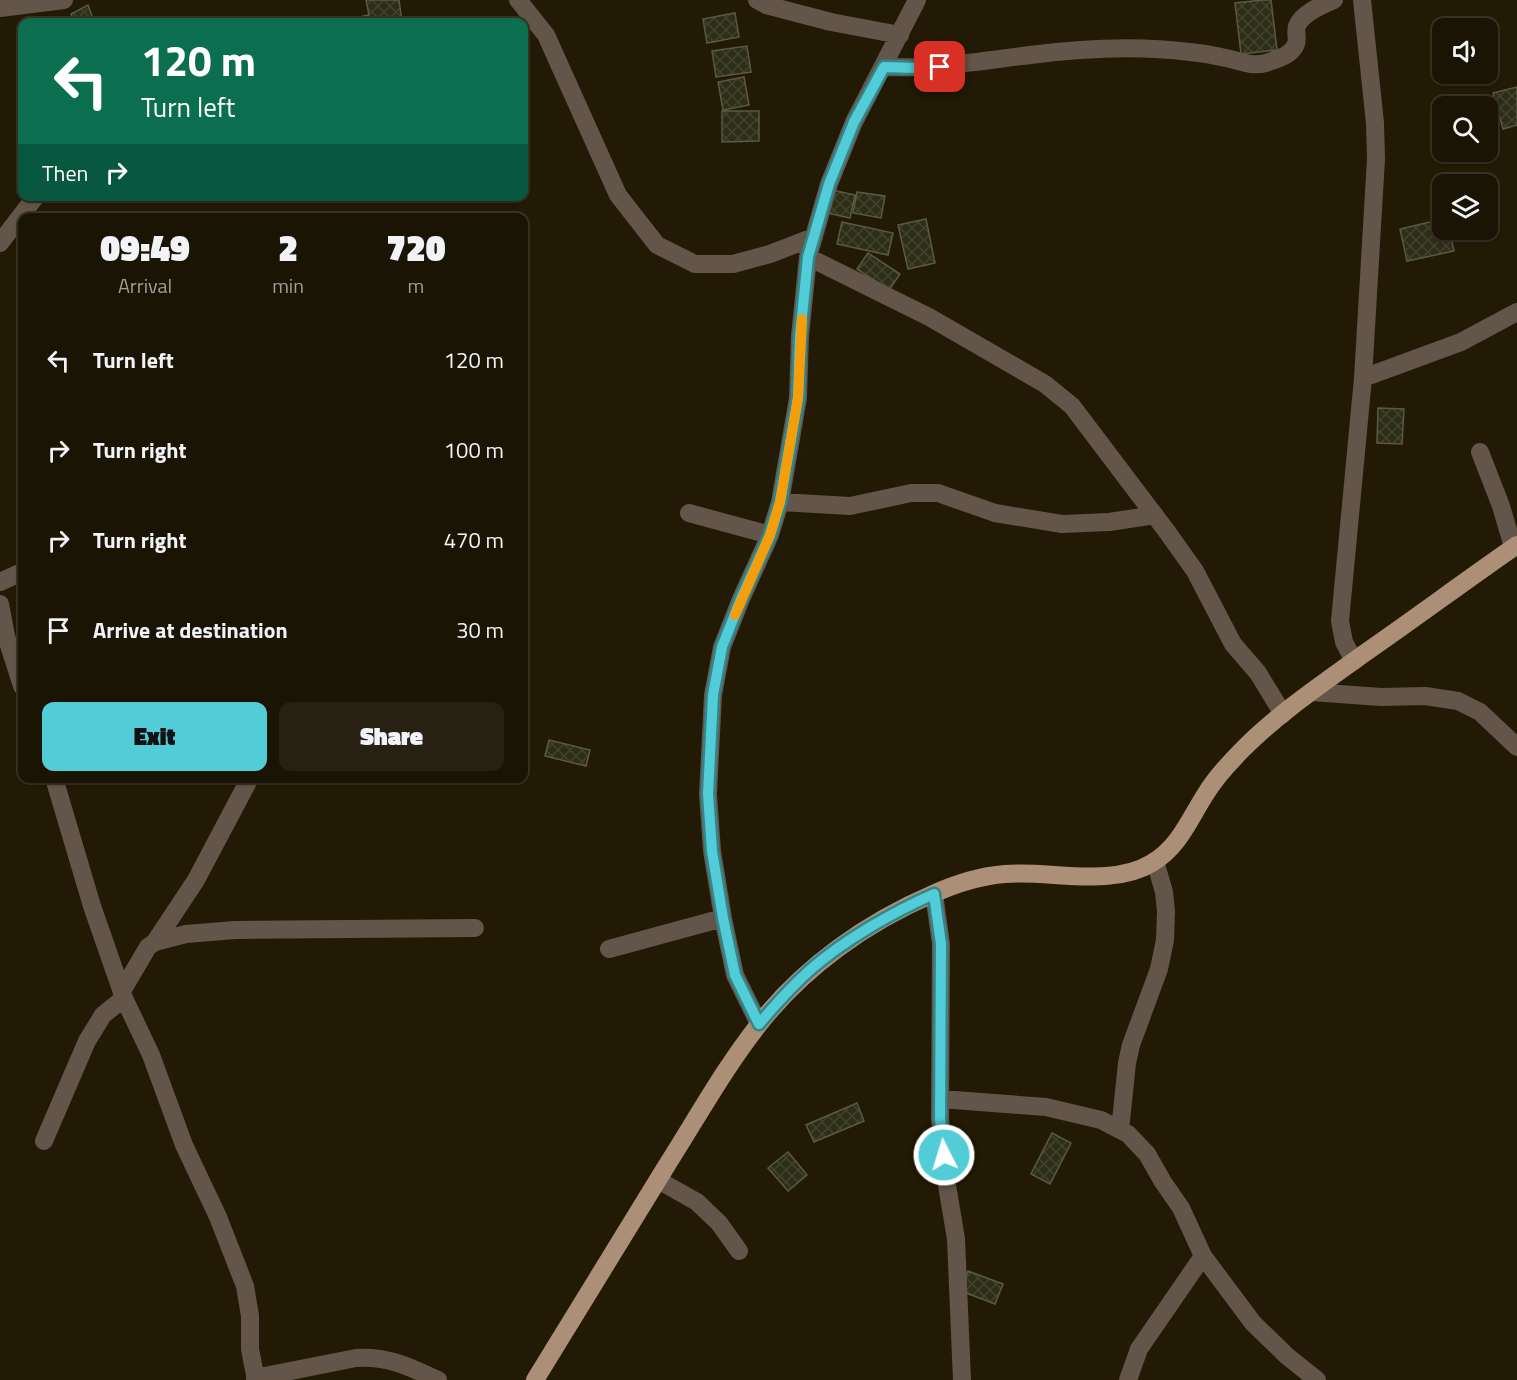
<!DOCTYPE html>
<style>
:root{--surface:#1a1404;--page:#272113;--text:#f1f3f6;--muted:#9f9e9a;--line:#383326;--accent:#52ccd6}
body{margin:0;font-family:"Titillium Web",sans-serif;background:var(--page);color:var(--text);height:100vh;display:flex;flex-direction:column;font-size:22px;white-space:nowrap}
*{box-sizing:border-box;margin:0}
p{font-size:20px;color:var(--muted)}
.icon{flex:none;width:33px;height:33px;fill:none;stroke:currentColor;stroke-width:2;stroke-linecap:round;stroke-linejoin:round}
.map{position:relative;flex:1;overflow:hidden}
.drawer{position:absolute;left:18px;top:213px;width:510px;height:570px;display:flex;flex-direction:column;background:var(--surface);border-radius:12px;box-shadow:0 2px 4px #0004,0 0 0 2px var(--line)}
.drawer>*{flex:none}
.banner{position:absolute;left:18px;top:18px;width:510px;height:183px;border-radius:12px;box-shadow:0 2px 4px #0004,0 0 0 2px var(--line);background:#0b6e4f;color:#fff;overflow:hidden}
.fabs{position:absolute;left:1432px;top:18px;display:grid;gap:12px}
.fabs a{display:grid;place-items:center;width:66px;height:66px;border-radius:12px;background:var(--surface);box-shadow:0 2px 4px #0004,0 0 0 2px var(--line);font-size:30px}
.pin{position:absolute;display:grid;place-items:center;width:51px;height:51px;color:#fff;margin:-26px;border-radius:12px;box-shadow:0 3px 9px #0006}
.me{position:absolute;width:66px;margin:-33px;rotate:355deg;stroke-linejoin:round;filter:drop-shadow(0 0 4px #0008)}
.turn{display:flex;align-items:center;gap:21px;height:126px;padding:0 24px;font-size:27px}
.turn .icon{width:78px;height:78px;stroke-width:2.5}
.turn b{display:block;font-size:42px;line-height:51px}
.then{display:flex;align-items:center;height:57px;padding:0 24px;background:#0003;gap:12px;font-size:22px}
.eta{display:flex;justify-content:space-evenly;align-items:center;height:102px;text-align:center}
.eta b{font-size:36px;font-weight:800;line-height:42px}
.action{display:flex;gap:12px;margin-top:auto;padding:12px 24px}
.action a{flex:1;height:69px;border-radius:12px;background:var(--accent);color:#111;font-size:24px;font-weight:800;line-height:69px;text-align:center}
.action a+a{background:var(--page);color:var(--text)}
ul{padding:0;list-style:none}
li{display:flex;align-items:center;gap:18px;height:90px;padding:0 24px}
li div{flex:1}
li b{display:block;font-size:22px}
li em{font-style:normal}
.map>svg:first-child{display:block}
.building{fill:url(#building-cross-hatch);stroke:#5a5a42;stroke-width:1.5}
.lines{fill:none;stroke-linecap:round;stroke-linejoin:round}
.minor{stroke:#635549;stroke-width:18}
.major{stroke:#ab8f76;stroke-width:18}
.route-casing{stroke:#35858b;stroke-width:15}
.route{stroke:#52ccd6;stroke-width:10}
.slow{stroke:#f59e0b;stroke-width:10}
</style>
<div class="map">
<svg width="1517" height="1380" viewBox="0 0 1517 1380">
<defs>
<pattern id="building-cross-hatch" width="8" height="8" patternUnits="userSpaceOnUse" patternTransform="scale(1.5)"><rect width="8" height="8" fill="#2d2e17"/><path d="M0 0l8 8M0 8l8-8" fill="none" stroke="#42422d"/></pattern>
</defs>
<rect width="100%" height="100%" fill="#231a05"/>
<path class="building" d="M 366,0 L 399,0 L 402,22 L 364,22 L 363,16 L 369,15 Z
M 1262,0 L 1271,0 L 1277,50 L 1241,54 L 1235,3 Z
M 88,5 L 94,22 L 74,22 L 71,14 Z
M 735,13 L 739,37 L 707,43 L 703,19 Z
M 747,46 L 751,72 L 716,77 L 712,51 Z
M 744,77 L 749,105 L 723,110 L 718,82 Z
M 1517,87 L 1517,125 L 1503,129 L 1493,93 Z
M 722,111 L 759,111 L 759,141 L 722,142 Z
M 832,190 L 855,195 L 850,218 L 827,213 Z
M 857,192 L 885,196 L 881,218 L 853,213 Z
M 926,219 L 935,263 L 908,269 L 898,225 Z
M 1443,219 L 1443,230 L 1449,230 L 1454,251 L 1407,261 L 1400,229 Z
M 842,222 L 893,233 L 888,255 L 837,244 Z
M 868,253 L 900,274 L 889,290 L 857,269 Z
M 1378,408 L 1404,409 L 1402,444 L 1377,443 Z
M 549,740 L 590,750 L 586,766 L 545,756 Z
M 857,1103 L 864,1121 L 814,1142 L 806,1125 Z
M 1052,1133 L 1071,1143 L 1050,1184 L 1031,1174 Z
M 788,1152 L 807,1175 L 788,1191 L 768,1168 Z
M 968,1271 L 1003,1284 L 995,1304 L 961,1291 Z"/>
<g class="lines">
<path class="minor" d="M 518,0 L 546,35 L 618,195 L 657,245 L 695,264 L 733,264 L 770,254 L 814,237
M 757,0 L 766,5 L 831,22 L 900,35
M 0,8 L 64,0
M 884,67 C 934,69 981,61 1030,55 C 1083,48 1136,45 1190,52 C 1202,53 1214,55 1226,58 C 1240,61 1251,67 1266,63 C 1277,59 1291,56 1296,44 C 1298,38 1295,31 1297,26 C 1302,13 1322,5 1334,0
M 0,243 L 36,196
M 808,257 L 929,317 L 1045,384 L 1072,406 L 1168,533 L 1195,571 L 1233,644 L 1258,673 L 1283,714
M 1363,378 L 1461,342 L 1517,312
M 1480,452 L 1501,506 L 1513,547
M 780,502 L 850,506 L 911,493 L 938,493 L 995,513 L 1062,524 L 1109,522 L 1155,515
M 689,513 L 770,535
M 0,582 L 22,572
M 0,604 L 6,636 L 22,686
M 1354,661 L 1344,642 L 1340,621 L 1363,378 L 1376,159 L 1375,123 L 1362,0
M 1311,692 L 1381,697 L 1425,696 L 1458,701 L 1480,712 L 1517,747
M 54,778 L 92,906 L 124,998 L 151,1055 L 184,1145 L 218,1217 L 245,1286 L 250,1316 L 250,1349 L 256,1380
M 934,894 L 941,944 L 940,1119 L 945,1173 L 956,1239 L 962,1380
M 155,942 L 196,880 L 250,778
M 609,949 L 723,918
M 122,991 L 148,947 L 155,942 L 186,934 L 235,930 L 475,928
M 759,1024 L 735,975 L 723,918 L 712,851 L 708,794 L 713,695 L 722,647 L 741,599 L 770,535 L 780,502 L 798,398 L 800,336 L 808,257 L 829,184 L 854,122 L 917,0
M 941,1099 L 1046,1107 L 1101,1120 L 1128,1134 L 1147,1154 L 1163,1182 L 1181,1208 L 1203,1256 L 1253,1323 L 1287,1356 L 1317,1380
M 1120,1130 L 1127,1063 L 1131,1045 L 1159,969 L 1165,940 L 1166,911 L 1164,892 L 1155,861
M 44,1141 L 87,1041 L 103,1015 L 124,998
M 658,1180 L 697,1202 L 719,1223 L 739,1251
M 255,1378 L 356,1358 C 389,1356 409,1367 438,1380
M 1128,1380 L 1139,1349 L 1203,1256"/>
<path class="major" d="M 535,1380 C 579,1308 623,1237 667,1165 C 697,1118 725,1067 760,1023 C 804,967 867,922 933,894 C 955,884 980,876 1005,874 C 1050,870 1111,888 1152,863 C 1179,847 1189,820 1205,795 C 1215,778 1231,761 1244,748 C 1279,713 1322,684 1362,655 C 1414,619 1465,581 1517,545"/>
</g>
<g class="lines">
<defs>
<path id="route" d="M 940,67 L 917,68 L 884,67 L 854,122 L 829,184 L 808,257 L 800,336 L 798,398 L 780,502 L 770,535 L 741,599 L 722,647 L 713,695 L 708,794 L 712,851 L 723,918 L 735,975 L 759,1024 C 775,1005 792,986 810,970 C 844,940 893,912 934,894 L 941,944 L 940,1119 L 944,1155"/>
</defs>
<use href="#route" class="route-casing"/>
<use href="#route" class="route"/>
<path class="slow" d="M 735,615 L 770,535 L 780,502 L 798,398 L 802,319"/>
</g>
</svg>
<div class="fabs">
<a><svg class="icon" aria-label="sound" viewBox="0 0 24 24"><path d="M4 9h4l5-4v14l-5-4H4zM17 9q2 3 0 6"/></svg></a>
<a><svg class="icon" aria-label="search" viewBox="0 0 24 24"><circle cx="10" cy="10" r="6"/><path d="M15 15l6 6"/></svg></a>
<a><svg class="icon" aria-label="layers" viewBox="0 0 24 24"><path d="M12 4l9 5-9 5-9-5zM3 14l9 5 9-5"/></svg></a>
</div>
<div class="pin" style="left:940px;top:67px;background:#d93025"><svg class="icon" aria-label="arrive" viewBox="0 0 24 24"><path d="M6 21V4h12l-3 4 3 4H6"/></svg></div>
<svg class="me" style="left:944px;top:1155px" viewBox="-20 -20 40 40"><circle r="17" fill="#52ccd6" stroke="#fff" stroke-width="3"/><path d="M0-11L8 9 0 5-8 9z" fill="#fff"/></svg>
<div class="banner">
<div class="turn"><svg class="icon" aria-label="left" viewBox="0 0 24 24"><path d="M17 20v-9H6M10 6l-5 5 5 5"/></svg><div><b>120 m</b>Turn left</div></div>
<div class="then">Then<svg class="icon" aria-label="right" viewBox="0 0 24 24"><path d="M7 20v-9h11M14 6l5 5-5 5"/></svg></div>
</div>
<section class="drawer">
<div class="eta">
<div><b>09:49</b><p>Arrival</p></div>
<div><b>2</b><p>min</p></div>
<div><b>720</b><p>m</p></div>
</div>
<ul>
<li><svg class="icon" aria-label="left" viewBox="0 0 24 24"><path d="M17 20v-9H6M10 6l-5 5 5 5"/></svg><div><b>Turn left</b></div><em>120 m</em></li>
<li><svg class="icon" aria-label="right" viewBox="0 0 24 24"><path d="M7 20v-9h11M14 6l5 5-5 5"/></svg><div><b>Turn right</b></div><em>100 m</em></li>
<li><svg class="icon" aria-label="right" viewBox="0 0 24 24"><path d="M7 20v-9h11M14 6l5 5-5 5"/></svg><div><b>Turn right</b></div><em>470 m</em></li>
<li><svg class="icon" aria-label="arrive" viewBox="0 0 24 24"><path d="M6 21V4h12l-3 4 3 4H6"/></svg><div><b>Arrive at destination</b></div><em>30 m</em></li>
</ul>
<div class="action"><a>Exit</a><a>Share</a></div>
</section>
</div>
